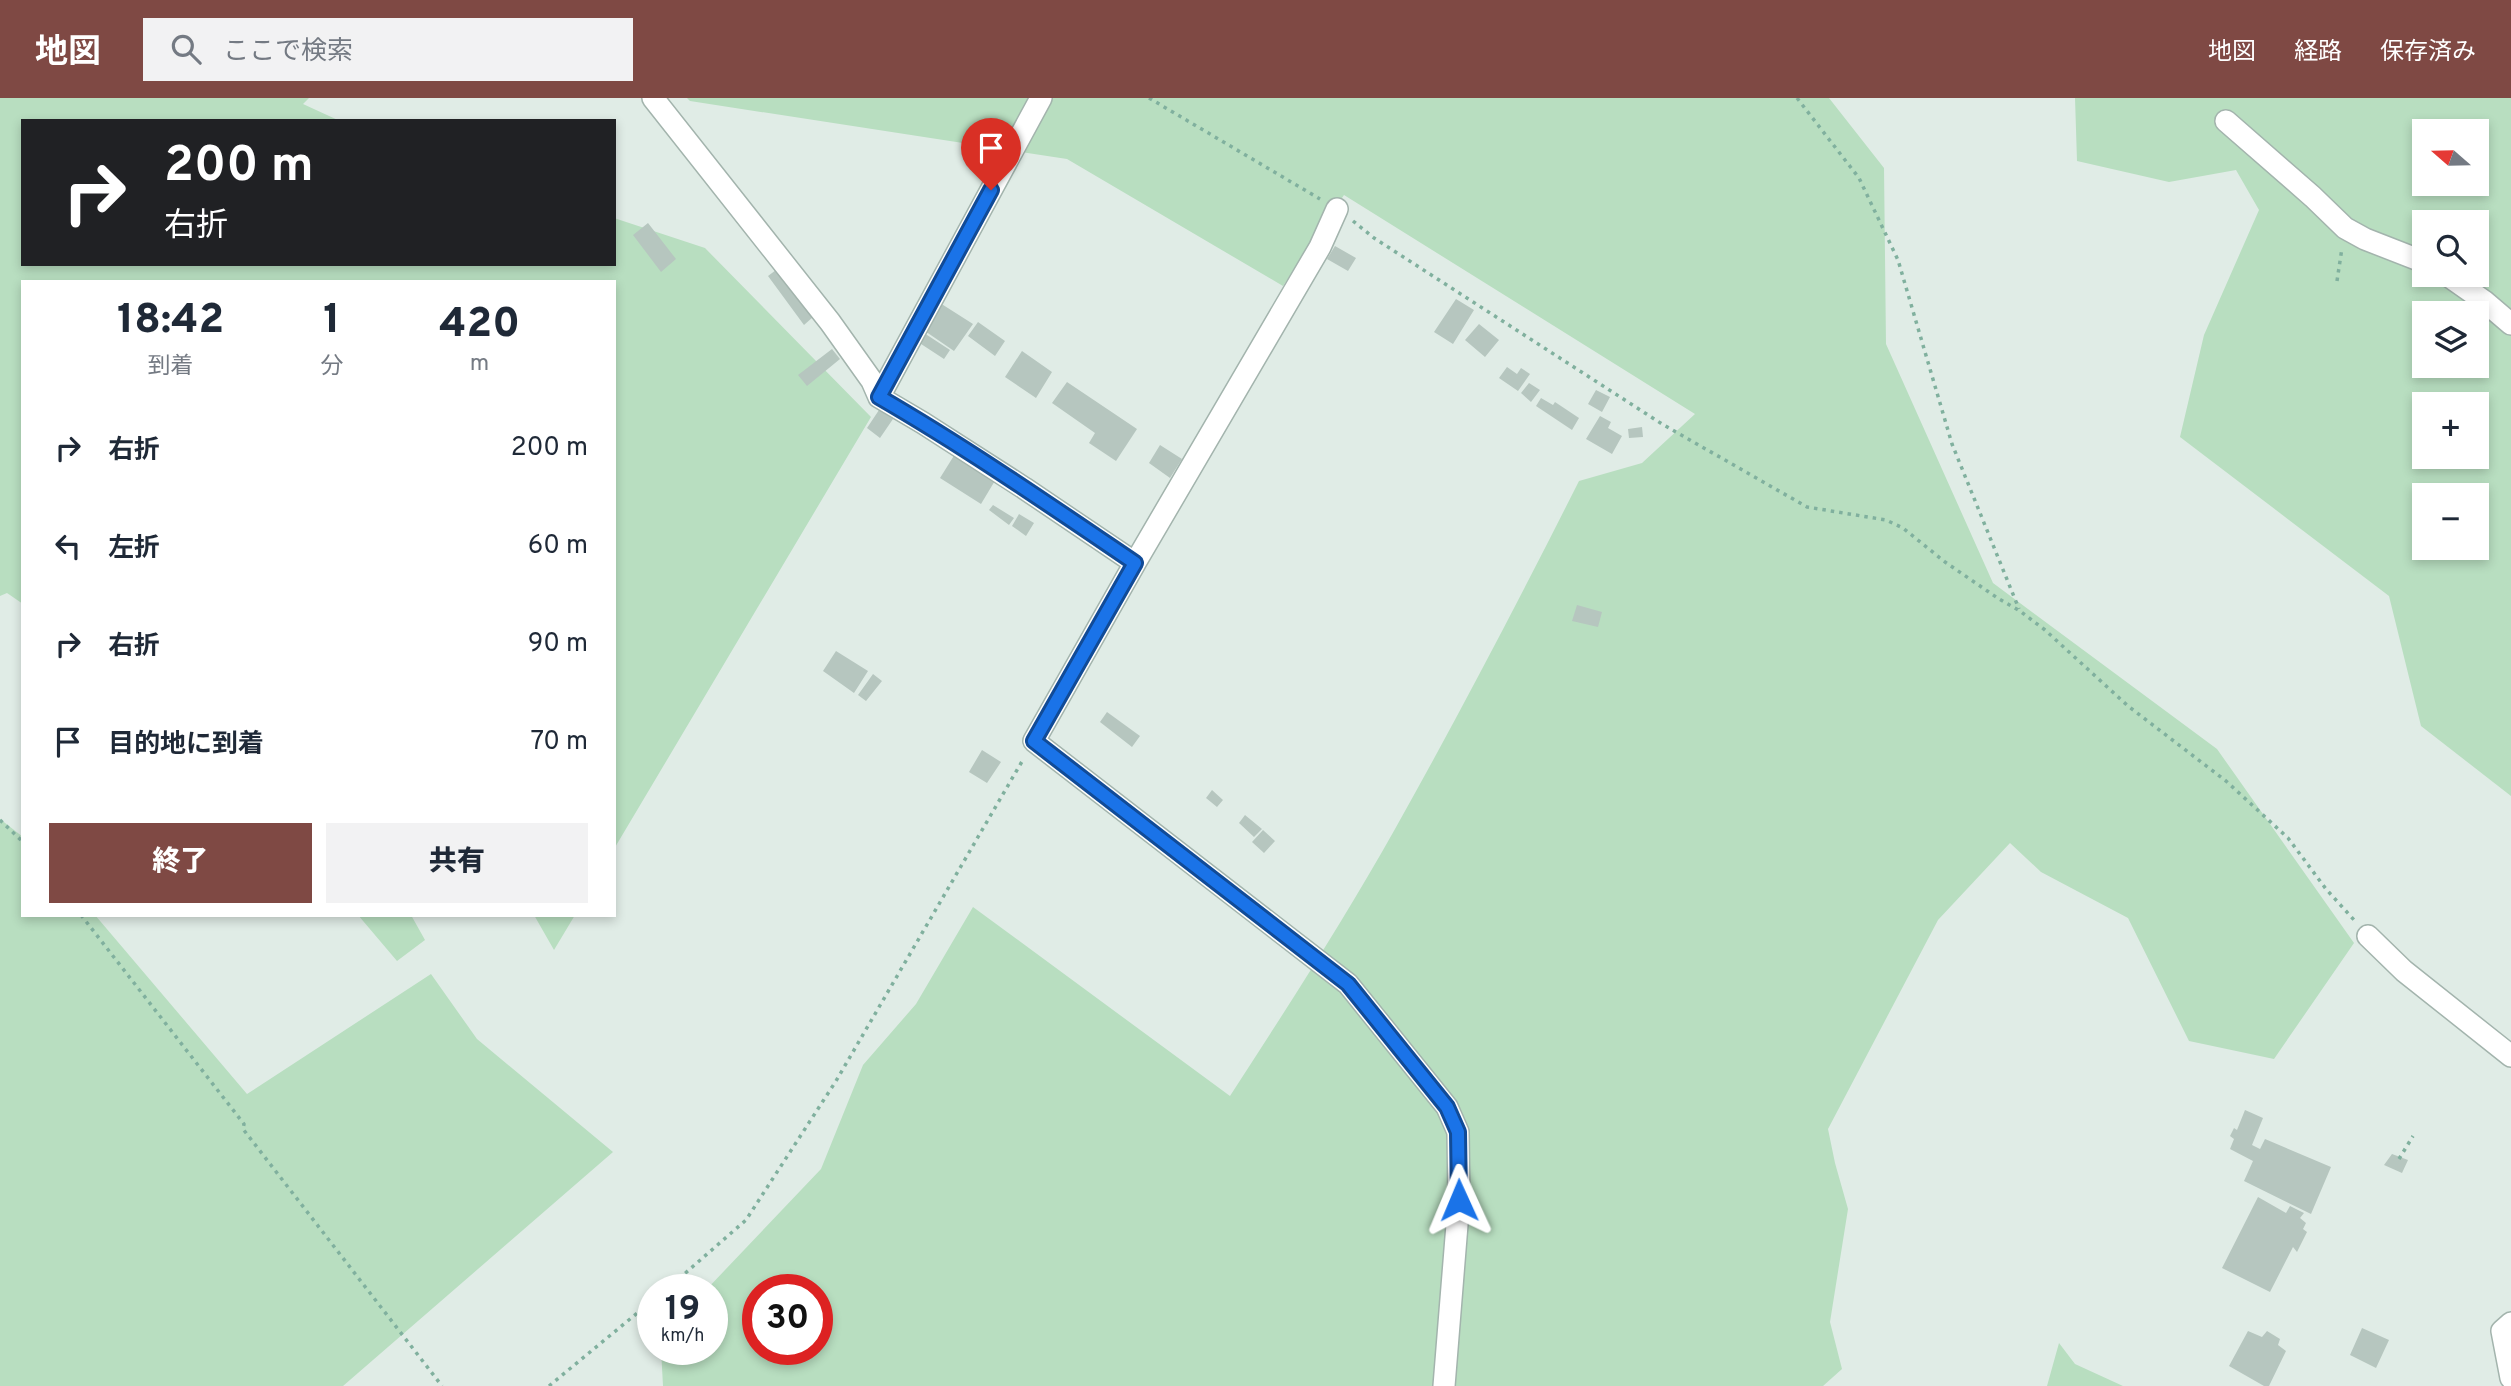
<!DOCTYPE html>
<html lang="ja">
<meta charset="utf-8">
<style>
:root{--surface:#fff;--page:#f2f2f3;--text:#1f2937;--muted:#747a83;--accent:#7f4944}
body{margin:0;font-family:Overpass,"Noto Sans JP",sans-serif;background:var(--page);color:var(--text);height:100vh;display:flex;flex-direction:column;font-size:26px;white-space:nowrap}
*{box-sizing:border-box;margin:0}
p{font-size:23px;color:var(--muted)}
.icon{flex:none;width:38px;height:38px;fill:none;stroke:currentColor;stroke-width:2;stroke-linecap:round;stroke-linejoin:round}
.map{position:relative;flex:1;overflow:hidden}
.side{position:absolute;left:21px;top:182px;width:595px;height:637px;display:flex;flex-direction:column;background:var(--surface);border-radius:0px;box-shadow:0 4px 10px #0003}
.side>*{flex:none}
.banner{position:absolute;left:21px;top:21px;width:595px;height:147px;border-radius:0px;box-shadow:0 4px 10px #0003;background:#202124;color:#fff;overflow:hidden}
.needle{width:46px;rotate:290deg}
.tools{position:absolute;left:2412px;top:21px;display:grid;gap:14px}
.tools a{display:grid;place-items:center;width:77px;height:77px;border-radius:0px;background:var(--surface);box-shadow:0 4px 10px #0003;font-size:35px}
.speed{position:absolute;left:637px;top:1176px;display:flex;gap:14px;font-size:35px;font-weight:700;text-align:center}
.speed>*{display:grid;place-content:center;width:91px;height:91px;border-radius:50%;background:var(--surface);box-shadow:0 4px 10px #0003;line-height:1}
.speed small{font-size:18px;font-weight:400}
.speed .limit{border:10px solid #d22;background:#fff;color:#111}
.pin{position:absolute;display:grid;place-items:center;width:60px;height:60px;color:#fff;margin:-72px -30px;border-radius:50% 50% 50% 0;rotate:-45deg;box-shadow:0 0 7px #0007}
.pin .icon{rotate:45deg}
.me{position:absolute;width:77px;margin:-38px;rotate:359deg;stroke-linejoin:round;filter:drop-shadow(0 0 5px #0008)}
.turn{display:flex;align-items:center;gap:24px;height:147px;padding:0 28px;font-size:32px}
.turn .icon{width:91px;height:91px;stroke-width:2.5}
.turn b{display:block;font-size:49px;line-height:60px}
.eta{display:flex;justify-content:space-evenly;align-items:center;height:119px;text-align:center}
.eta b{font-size:42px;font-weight:800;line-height:49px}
.cta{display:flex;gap:14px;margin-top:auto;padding:14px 28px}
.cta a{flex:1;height:80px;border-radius:0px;background:var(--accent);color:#fff;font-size:28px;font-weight:800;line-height:80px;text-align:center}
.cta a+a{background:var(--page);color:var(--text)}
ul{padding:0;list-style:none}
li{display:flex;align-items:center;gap:21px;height:98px;padding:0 28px}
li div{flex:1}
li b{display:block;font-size:26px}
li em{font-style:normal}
header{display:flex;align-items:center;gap:42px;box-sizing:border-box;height:98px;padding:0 35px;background:var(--accent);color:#fff}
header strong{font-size:33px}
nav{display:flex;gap:38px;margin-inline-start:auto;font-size:24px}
.search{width:490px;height:63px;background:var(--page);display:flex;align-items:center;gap:18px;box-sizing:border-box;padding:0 24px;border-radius:0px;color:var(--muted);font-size:26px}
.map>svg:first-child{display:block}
.green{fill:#b8dec0;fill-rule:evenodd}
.building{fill:#b6c6bf}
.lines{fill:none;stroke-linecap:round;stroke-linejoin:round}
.minor-casing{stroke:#a3b4ad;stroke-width:24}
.path{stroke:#80b09e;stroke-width:3.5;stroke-dasharray:3.5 5;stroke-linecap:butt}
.minor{stroke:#fff;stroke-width:21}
.route-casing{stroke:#114b97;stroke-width:18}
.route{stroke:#1a73e8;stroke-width:12}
</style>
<header>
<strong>地図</strong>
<div class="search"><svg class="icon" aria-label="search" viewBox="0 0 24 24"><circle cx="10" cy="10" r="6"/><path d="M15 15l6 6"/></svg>ここで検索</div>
<nav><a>地図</a><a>経路</a><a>保存済み</a></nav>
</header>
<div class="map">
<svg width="2511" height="1288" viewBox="0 0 2511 1288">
<rect width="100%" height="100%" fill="#e0ece6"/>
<path class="green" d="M 0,0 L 309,0 L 303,6 L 340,23 L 23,23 L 23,166 L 614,166 L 614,120 L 705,150 L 871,319 L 614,751 L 614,184 L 23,184 L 23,506 L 7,495 L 0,498 Z
M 687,0 L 1829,0 L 1884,70 L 1886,246 L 1993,485 L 2217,651 L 2354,845 L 2274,961 L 2189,943 L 2128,820 L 2041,774 L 2010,745 L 1938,822 L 1828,1031 L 1835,1065 L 1848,1111 L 1830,1224 L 1842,1271 L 1823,1288 L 663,1288 L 661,1251 L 712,1251 L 712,1192 L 706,1192 L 821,1071 L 863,967 L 916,906 L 973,809 L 1230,998 C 1287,910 1344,822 1395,731 C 1459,617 1520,500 1579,383 L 1642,365 L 1695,316 L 1344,97 L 1283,188 L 1067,61 L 690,3 ZM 758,1192 L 817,1192 L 817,1251 L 758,1251 Z
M 2075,0 L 2511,0 L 2511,698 L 2421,628 L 2389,498 L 2180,339 L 2204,237 L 2259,112 L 2236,72 L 2169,84 L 2077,63 ZM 2424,33 L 2476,33 L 2476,86 L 2424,86 ZM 2424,124 L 2476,124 L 2476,177 L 2424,177 ZM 2424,215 L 2476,215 L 2476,268 L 2424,268 ZM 2424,306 L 2476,306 L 2476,359 L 2424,359 ZM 2424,397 L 2476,397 L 2476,450 L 2424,450 Z
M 0,721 L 23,739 L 23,817 L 95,817 L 247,996 L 431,876 L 477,941 L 613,1054 L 343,1288 L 0,1288 Z
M 358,817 L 411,817 L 425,842 L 397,863 Z
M 534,817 L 575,817 L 554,852 Z
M 2059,1245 L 2075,1266 L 2123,1288 L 2047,1288 Z"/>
<path class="building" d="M 648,125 L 676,161 L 661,174 L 633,137 Z
M 1335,148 L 1356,160 L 1348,173 L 1327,161 Z
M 776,172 L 813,219 L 804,227 L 768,178 Z
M 1456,201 L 1474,212 L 1453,246 L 1434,234 Z
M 940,205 L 973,226 L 954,253 L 922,231 Z
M 978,224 L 1005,243 L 995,258 L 968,238 Z
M 1479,226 L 1499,242 L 1485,259 L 1465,242 Z
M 924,235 L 950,252 L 944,261 L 918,244 Z
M 832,251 L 840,261 L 807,288 L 798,277 Z
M 1022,253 L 1052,274 L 1036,300 L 1005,279 Z
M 1507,269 L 1517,276 L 1521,270 L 1530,276 L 1518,293 L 1499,280 Z
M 1067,284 L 1137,331 L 1116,363 L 1089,345 L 1095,335 L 1052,305 Z
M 1529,285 L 1540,292 L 1531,304 L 1521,295 Z
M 1596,292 L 1610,299 L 1602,314 L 1588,306 Z
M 1541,300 L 1553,307 L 1555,304 L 1579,320 L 1572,332 L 1536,308 Z
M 879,312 L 893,321 L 880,340 L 867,330 Z
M 1600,318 L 1611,324 L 1608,330 L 1622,338 L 1612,356 L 1586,341 Z
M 1642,329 L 1643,339 L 1629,340 L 1628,331 Z
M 1160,347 L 1182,361 L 1170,380 L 1149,365 Z
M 955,356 L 996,381 L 981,406 L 940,380 Z
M 993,407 L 1014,420 L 1009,427 L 989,412 Z
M 1019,416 L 1034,425 L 1026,438 L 1012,428 Z
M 1577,507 L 1602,514 L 1598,529 L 1572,523 Z
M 836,553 L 868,573 L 854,595 L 823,573 Z
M 873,576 L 882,583 L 866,603 L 858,597 Z
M 1107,614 L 1140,638 L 1132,649 L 1100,624 Z
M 982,652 L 1001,664 L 987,685 L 969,674 Z
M 1212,692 L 1223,702 L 1217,709 L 1206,700 Z
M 1245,717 L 1262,731 L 1254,739 L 1239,725 Z
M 1263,732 L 1275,743 L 1264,755 L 1252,744 Z
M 2245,1012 L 2263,1020 L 2252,1047 L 2260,1051 L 2265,1041 L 2331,1069 L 2311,1116 L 2244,1083 L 2253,1063 L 2230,1051 L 2234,1041 L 2230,1038 L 2234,1030 L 2237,1032 Z
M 2392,1056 L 2408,1062 L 2402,1075 L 2384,1067 Z
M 2258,1099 L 2286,1115 L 2290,1108 L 2304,1115 L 2300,1120 L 2306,1125 L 2303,1131 L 2307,1134 L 2297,1154 L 2293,1149 L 2270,1194 L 2222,1170 Z
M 2362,1230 L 2389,1242 L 2376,1270 L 2350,1257 Z
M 2248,1233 L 2262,1239 L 2267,1233 L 2280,1241 L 2278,1247 L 2286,1253 L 2269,1288 L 2264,1288 L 2229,1268 Z"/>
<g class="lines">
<defs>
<path id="minor" d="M 653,0 L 830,224 L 872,283 L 879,299 L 923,325 L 1024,390 L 1135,465 L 1034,643 L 1348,886 L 1447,1009 L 1458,1034 L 1459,1102 L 1444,1288
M 2226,23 L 2313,99 L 2345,130 L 2365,141 L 2424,164
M 2447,177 L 2484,203 L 2511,226
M 879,299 L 1041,0
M 1135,465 L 1320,149 L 1337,111
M 2368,838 L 2404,873 L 2511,958
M 2511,1225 L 2502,1233 L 2511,1280"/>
</defs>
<use href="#minor" class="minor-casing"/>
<path class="path" d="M 1149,0 L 1320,101
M 1797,0 L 1859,80 L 1898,162 L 1952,346 L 2019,511
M 1353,123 L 1374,140 L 1662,326 L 1807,409 L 1886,422 L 1903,430 L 1945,464 L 1999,501 L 2020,513 L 2045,532 L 2128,608 L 2226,683 L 2288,740 L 2326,791 L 2355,823
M 2337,183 L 2342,150
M 0,722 L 23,744
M 81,817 L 244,1026 L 243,1031 L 442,1288
M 2399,1061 L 2413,1038
M 666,1192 L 746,1122 L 836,983 L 1024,660
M 549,1288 L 653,1202"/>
<use href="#minor" class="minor"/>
</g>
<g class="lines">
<defs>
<path id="route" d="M 991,92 L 879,299 C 967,350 1051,408 1135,465 L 1034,643 L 1348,886 L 1447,1009 L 1458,1034 L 1459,1102"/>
</defs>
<use href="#route" class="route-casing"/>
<use href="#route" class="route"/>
</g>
</svg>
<div class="tools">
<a><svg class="needle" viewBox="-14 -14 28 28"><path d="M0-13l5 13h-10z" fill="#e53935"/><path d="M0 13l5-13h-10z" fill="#747a83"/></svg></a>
<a><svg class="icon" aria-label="search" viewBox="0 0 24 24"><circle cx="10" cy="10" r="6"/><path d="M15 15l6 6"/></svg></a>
<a><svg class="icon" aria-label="layers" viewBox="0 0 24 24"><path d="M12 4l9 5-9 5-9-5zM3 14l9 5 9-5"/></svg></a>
<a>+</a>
<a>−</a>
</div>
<div class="speed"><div>19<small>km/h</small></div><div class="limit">30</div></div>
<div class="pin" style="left:991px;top:92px;background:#d93025"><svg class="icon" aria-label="arrive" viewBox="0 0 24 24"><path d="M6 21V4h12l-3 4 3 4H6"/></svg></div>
<svg class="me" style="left:1459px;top:1102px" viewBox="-20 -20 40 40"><path d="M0-17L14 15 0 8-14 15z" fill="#1a73e8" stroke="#fff" stroke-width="4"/></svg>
<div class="banner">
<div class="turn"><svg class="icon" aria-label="right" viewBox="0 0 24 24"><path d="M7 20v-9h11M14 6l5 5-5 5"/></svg><div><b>200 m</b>右折</div></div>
</div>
<section class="side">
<div class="eta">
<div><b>18:42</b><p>到着</p></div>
<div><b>1</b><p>分</p></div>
<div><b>420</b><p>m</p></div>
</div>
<ul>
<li><svg class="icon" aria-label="right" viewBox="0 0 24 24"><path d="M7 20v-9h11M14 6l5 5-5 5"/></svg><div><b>右折</b></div><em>200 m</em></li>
<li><svg class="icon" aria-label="left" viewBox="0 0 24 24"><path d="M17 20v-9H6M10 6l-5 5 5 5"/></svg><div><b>左折</b></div><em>60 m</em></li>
<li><svg class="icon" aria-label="right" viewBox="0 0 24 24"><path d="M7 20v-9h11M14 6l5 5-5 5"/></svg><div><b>右折</b></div><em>90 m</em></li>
<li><svg class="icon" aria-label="arrive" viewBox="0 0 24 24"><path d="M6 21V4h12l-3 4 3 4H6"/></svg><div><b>目的地に到着</b></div><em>70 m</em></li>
</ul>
<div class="cta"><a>終了</a><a>共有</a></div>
</section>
</div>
